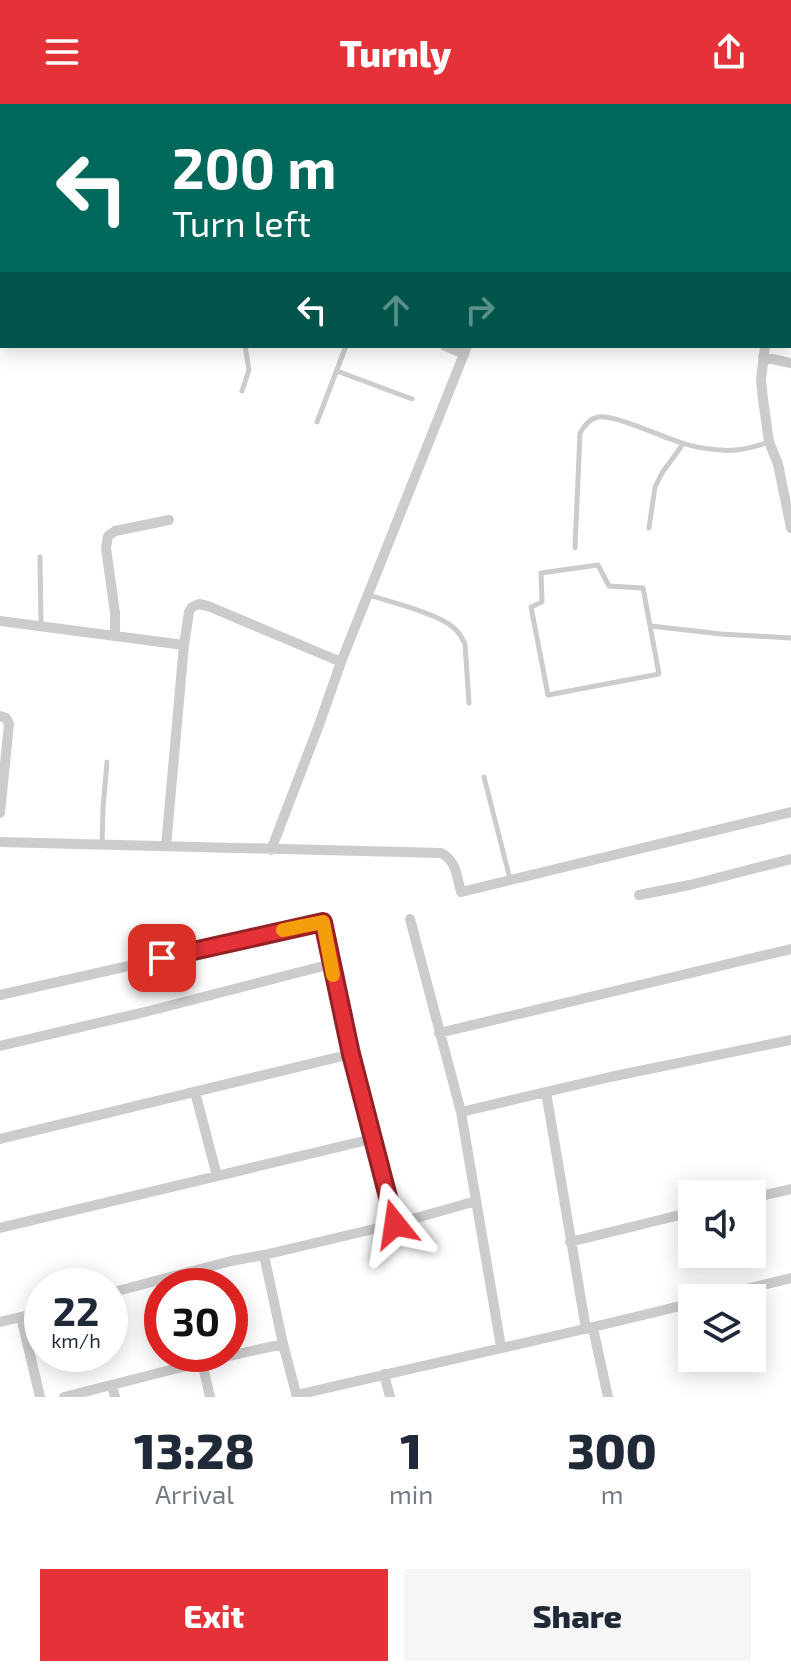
<!DOCTYPE html>
<style>
:root{--surface:#fff;--page:#f6f6f7;--text:#1f2937;--muted:#747a83;--accent:#e53239}
body{margin:0;font-family:"Exo 2",sans-serif;background:var(--page);color:var(--text);height:100vh;display:flex;flex-direction:column;font-size:30px;white-space:nowrap}
*{box-sizing:border-box;margin:0}
p{font-size:26px;color:var(--muted)}
.icon{flex:none;width:44px;height:44px;fill:none;stroke:currentColor;stroke-width:2;stroke-linecap:round;stroke-linejoin:round}
.map{position:relative;height:1293px;overflow:hidden}
.details{display:flex;flex-direction:column;background:var(--surface);flex:1}
.details>*{flex:none}
.hud{position:absolute;left:0px;top:0px;width:792px;height:244px;box-shadow:0 4px 20px #0003;background:#00695c;color:#fff;overflow:hidden}
.tools{position:absolute;left:678px;top:1076px;display:grid;gap:16px}
.tools a{display:grid;place-items:center;width:88px;height:88px;border-radius:0px;background:var(--surface);box-shadow:0 4px 20px #0003;font-size:40px}
.speed{position:absolute;left:24px;top:1164px;display:flex;gap:16px;font-size:40px;font-weight:700;text-align:center}
.speed>*{display:grid;place-content:center;width:104px;height:104px;border-radius:50%;background:var(--surface);box-shadow:0 4px 20px #0003;line-height:1}
.speed small{font-size:20px;font-weight:400}
.speed .limit{border:12px solid #d22;background:#fff;color:#111}
.pin{position:absolute;display:grid;place-items:center;width:68px;height:68px;color:#fff;margin:-34px;border-radius:16px;box-shadow:0 4px 12px #0006}
.me{position:absolute;width:88px;margin:-44px;rotate:345deg;stroke-linejoin:round;filter:drop-shadow(0 0 6px #0008)}
.turn{display:flex;align-items:center;gap:28px;height:168px;padding:0 40px;font-size:36px}
.turn .icon{width:104px;height:104px;stroke-width:2.5}
.turn b{display:block;font-size:56px;line-height:68px}
.lanes{display:flex;align-items:center;height:76px;padding:0 40px;background:#0003;justify-content:center;gap:40px;direction:ltr}
.lanes .off{opacity:.35}
.eta{display:flex;justify-content:space-evenly;align-items:center;height:136px;text-align:center}
.eta b{font-size:48px;font-weight:800;line-height:56px}
.cta{display:flex;gap:16px;margin-top:auto;padding:16px 40px}
.cta a{flex:1;height:92px;border-radius:0px;background:var(--accent);color:#fff;font-size:32px;font-weight:800;line-height:92px;text-align:center}
.cta a+a{background:var(--page);color:var(--text)}
header{display:flex;justify-content:space-between;align-items:center;height:104px;padding:0 40px;background:var(--accent);color:#fff;font-size:36px;font-weight:800}
.map>svg:first-child{display:block}
.lines{fill:none;stroke-linecap:round;stroke-linejoin:round}
.service{stroke:#ccc;stroke-width:5}
.minor{stroke:#ccc;stroke-width:10}
.tertiary{stroke:#ccc;stroke-width:14}
.route-casing{stroke:#952025;stroke-width:20}
.route{stroke:#e53239;stroke-width:14}
.slow{stroke:#f59e0b;stroke-width:14}
</style>
<header><svg class="icon" aria-label="menu" viewBox="0 0 24 24"><path d="M4 6h16M4 12h16M4 18h16"/></svg>Turnly<svg class="icon" aria-label="share" viewBox="0 0 24 24"><path d="M12 15V3M7 8l5-5 5 5M5 13v7h14v-7"/></svg></header>
<div class="map">
<svg width="791" height="1293" viewBox="0 0 791 1293">
<rect width="100%" height="100%" fill="#fff"/>
<g class="lines">
<path class="service" d="M 305,2 L 306,0
M 692,2 L 692,0
M 0,77 L 2,72
M 337,267 L 412,295
M 242,287 L 249,266 L 245,242
M 317,318 L 346,242
M 649,424 L 655,383 L 662,369 L 683,340
M 575,444 L 580,329 C 584,322 589,315 598,313 C 615,310 664,334 682,339 C 694,343 708,345 720,346 C 737,348 753,343 769,338
M 40,453 L 41,520
M 598,461 L 609,482 L 643,484 L 659,570 L 548,591 L 531,503 L 542,498 L 541,469 Z
M 369,491 C 390,498 439,510 454,524 C 460,529 462,534 465,540 L 469,599
M 651,522 L 721,530 L 791,534
M 484,673 L 510,775
M 102,741 L 103,704 L 107,658"/>
<path class="minor" d="M 722,0 L 723,2
M 23,2 L 24,0
M 525,2 L 525,0
M 790,64 L 791,64
M 790,107 L 791,107
M 445,242 L 464,250 L 467,242
M 765,242 L 761,275 L 763,295 L 769,338 L 778,360 L 791,424
M 763,253 L 791,259
M 0,517 L 184,541
M 115,531 L 115,509 L 106,444 L 108,432 L 115,427 L 169,416
M 0,612 L 6,614 L 9,620 L 0,709
M 0,738 L 441,749 C 456,756 457,773 461,788 L 791,708
M 166,742 L 184,541 L 189,508 L 192,503 L 199,500 L 208,502 L 341,558
M 271,746 L 319,621 L 341,558 L 464,250
M 639,791 L 690,781 L 791,755
M 410,815 L 461,1008 L 501,1243
M 0,891 L 323,818 L 331,860 L 149,907 L 0,942
M 439,929 L 791,845
M 195,988 L 217,1072
M 546,988 L 586,1225
M 461,1008 L 610,973 L 791,936
M 0,1035 L 351,950
M 372,1035 L 395,1120
M 752,1094 L 791,1085
M 0,1124 L 372,1035 L 351,950 L 331,860
M 570,1138 L 692,1108
M 264,1151 L 283,1240 L 297,1293
M 110,1189 L 231,1157 L 264,1151 L 395,1120 L 476,1097
M 710,1194 L 791,1174
M 21,1213 L 40,1293
M 0,1218 L 42,1208
M 593,1224 L 608,1293
M 202,1258 L 210,1293
M 384,1270 L 390,1293
M 112,1281 L 115,1293
M 297,1291 C 429,1260 561,1232 692,1199
M 64,1293 L 202,1258 L 283,1240"/>
<path class="tertiary" d="M 321,0 L 327,2
M 790,187 L 791,187"/>
</g>
<g class="lines">
<defs>
<path id="route" d="M 162,854 L 323,818 L 351,950 L 395,1120"/>
</defs>
<use href="#route" class="route-casing"/>
<use href="#route" class="route"/>
<path class="slow" d="M 283,826 L 323,818 L 333,871"/>
</g>
</svg>
<div class="tools">
<a><svg class="icon" aria-label="sound" viewBox="0 0 24 24"><path d="M4 9h4l5-4v14l-5-4H4zM17 9q2 3 0 6"/></svg></a>
<a><svg class="icon" aria-label="layers" viewBox="0 0 24 24"><path d="M12 4l9 5-9 5-9-5zM3 14l9 5 9-5"/></svg></a>
</div>
<div class="speed"><div>22<small>km/h</small></div><div class="limit">30</div></div>
<div class="pin" style="left:162px;top:854px;background:#d93025"><svg class="icon" aria-label="arrive" viewBox="0 0 24 24"><path d="M6 21V4h12l-3 4 3 4H6"/></svg></div>
<svg class="me" style="left:395px;top:1120px" viewBox="-20 -20 40 40"><path d="M0-17L14 15 0 8-14 15z" fill="#e53239" stroke="#fff" stroke-width="4"/></svg>
<div class="hud">
<div class="turn"><svg class="icon" aria-label="left" viewBox="0 0 24 24"><path d="M17 20v-9H6M10 6l-5 5 5 5"/></svg><div><b>200 m</b>Turn left</div></div>
<div class="lanes"><svg class="icon" aria-label="left" viewBox="0 0 24 24"><path d="M17 20v-9H6M10 6l-5 5 5 5"/></svg><svg class="icon off" aria-label="ahead" viewBox="0 0 24 24"><path d="M12 20V5M6 11l6-6 6 6"/></svg><svg class="icon off" aria-label="right" viewBox="0 0 24 24"><path d="M7 20v-9h11M14 6l5 5-5 5"/></svg></div>
</div>
</div>
<section class="details">
<div class="eta">
<div><b>13:28</b><p>Arrival</p></div>
<div><b>1</b><p>min</p></div>
<div><b>300</b><p>m</p></div>
</div>
<div class="cta"><a>Exit</a><a>Share</a></div>
</section>
